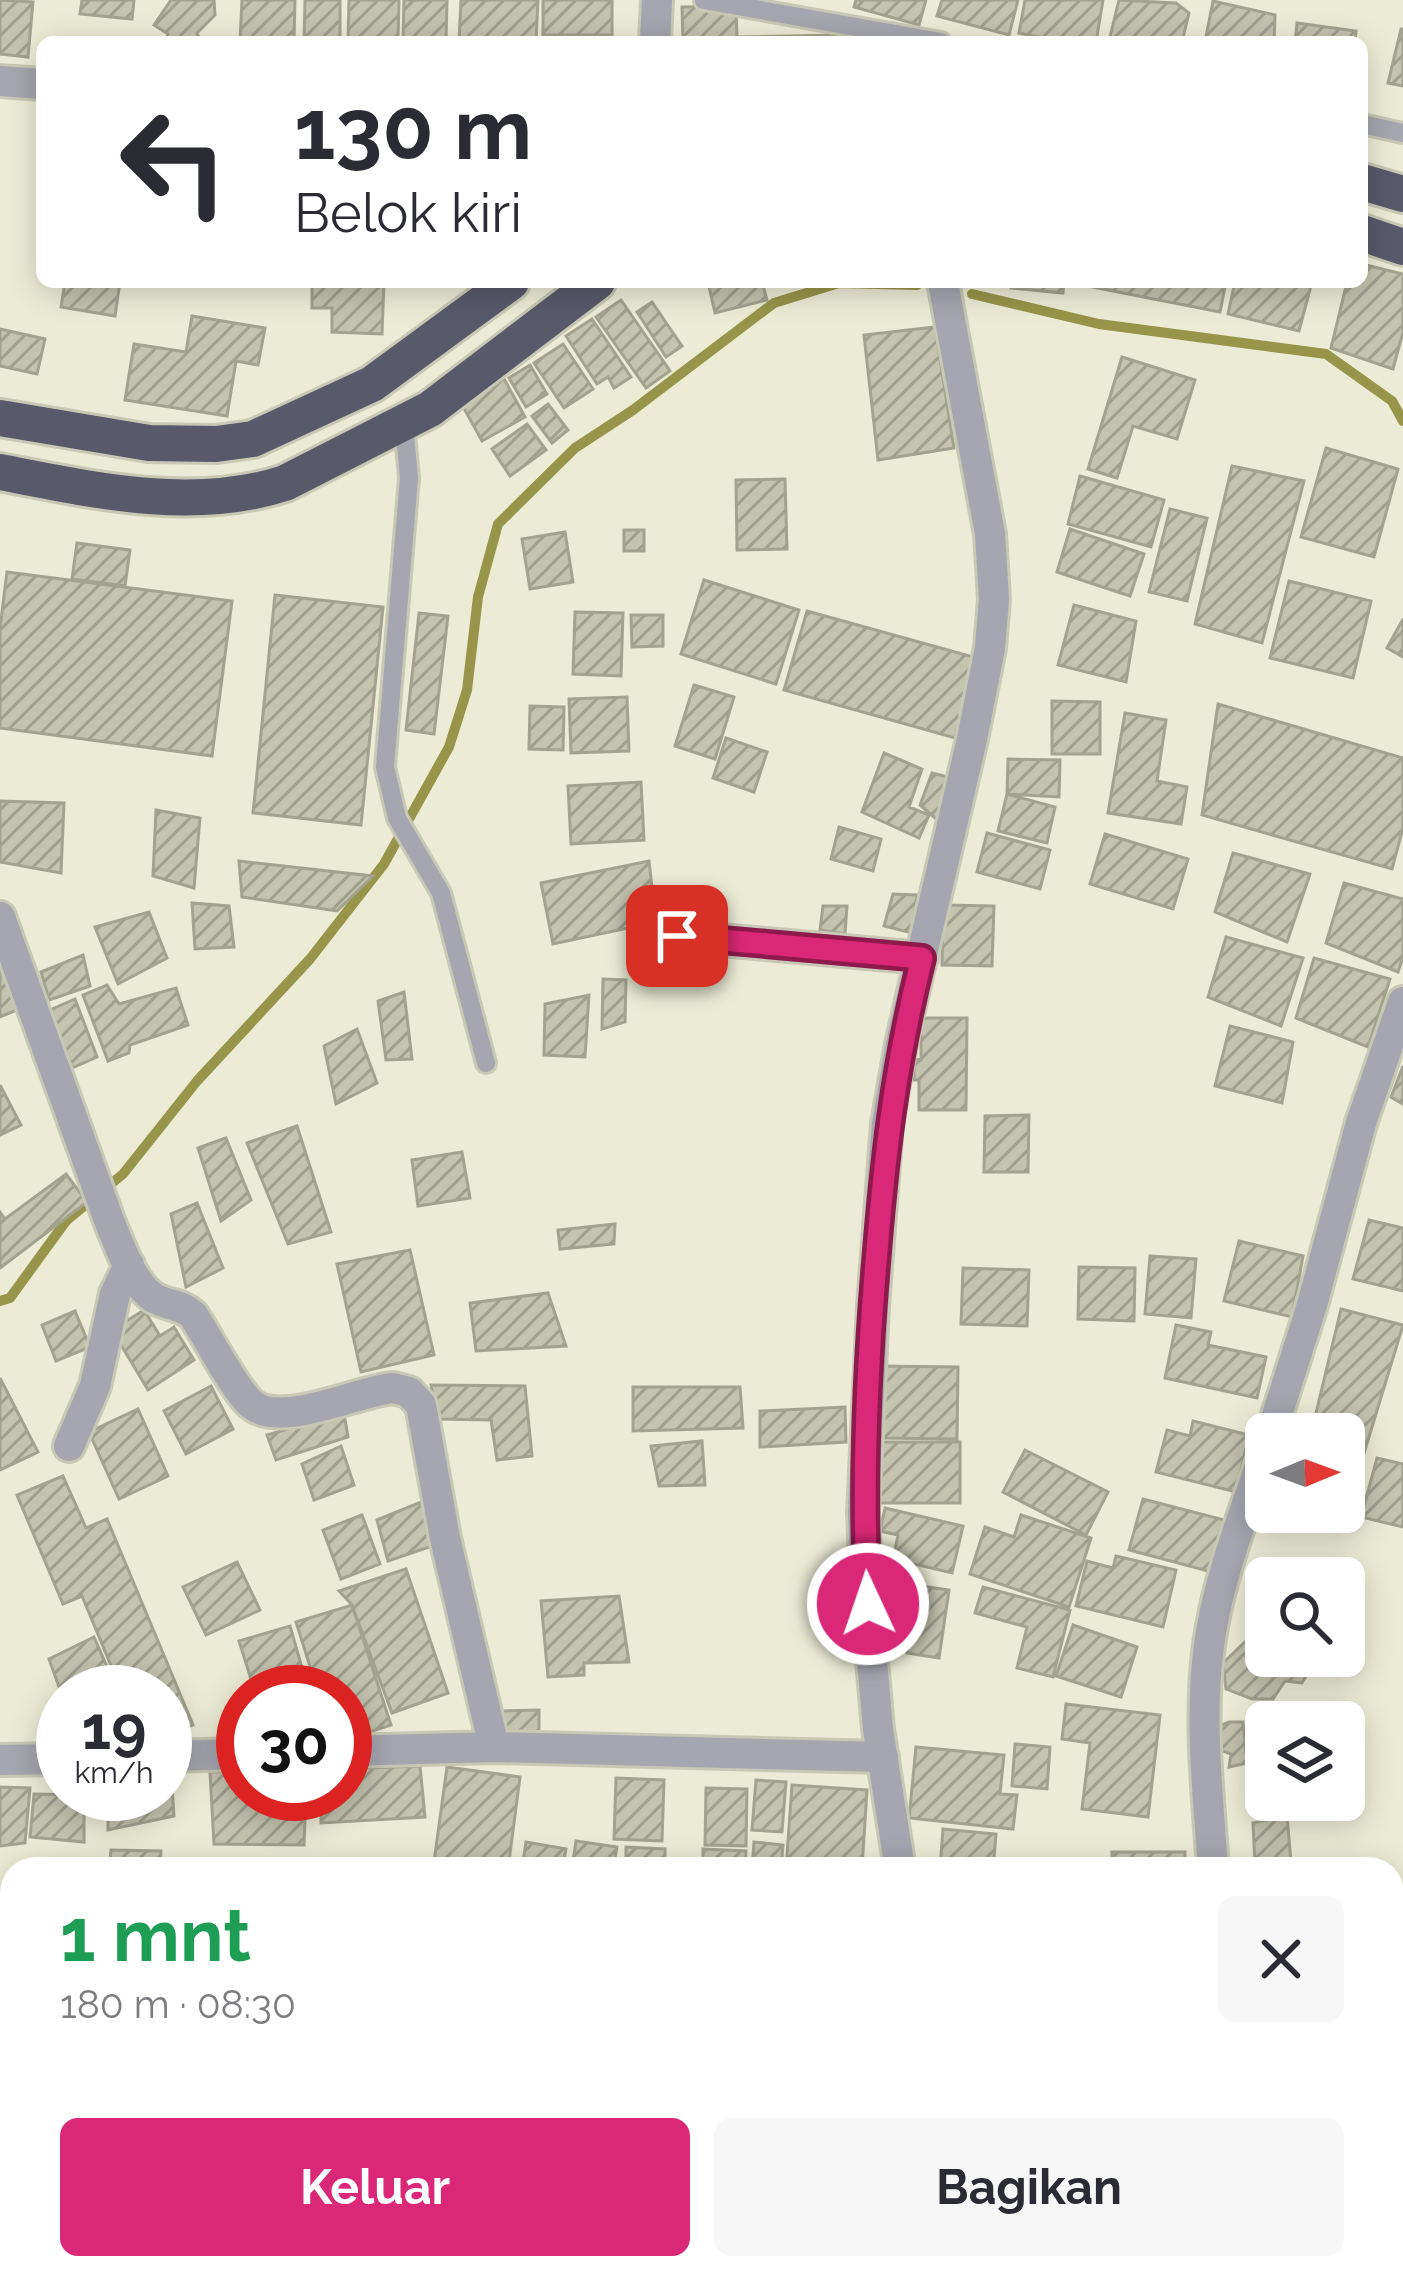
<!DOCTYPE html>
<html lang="id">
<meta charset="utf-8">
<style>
:root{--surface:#fff;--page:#f7f7f7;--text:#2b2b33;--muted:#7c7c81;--accent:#db2777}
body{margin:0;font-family:Raleway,sans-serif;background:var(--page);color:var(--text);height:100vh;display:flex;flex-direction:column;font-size:45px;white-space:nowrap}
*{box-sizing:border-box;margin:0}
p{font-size:39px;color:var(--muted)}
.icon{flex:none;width:66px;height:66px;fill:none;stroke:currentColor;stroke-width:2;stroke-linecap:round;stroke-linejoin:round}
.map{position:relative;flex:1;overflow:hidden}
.side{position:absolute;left:0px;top:1857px;width:1404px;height:423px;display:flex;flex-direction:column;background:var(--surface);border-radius:36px 36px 0 0;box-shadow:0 6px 30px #0003}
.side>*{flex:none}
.banner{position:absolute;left:36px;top:36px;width:1332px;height:252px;border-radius:18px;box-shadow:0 6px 30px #0003;background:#fff;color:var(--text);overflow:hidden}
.needle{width:78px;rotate:89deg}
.tools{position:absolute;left:1245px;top:1413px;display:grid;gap:24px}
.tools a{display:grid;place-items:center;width:120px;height:120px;border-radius:18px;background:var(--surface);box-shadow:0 6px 30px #0003;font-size:60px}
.speed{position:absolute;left:36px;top:1665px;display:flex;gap:24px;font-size:60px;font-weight:700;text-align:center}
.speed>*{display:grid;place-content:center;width:156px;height:156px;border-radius:50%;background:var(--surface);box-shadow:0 6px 30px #0003;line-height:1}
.speed small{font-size:30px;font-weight:400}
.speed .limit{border:18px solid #d22;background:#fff;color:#111}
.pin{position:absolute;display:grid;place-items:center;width:102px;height:102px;color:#fff;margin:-51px;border-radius:24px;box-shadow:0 6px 18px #0006}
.me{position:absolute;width:132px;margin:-66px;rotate:357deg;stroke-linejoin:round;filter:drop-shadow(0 0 9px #0008)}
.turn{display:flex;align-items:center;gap:42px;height:252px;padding:0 60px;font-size:54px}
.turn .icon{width:156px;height:156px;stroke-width:2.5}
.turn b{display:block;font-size:84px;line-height:102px}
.round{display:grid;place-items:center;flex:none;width:126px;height:126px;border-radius:18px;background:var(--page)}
.headline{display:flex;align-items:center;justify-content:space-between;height:204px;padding:0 60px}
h1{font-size:72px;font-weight:700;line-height:90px;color:#1e9e55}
.primary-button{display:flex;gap:24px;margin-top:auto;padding:24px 60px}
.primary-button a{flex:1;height:138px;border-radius:18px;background:var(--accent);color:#fff;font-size:48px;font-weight:700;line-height:138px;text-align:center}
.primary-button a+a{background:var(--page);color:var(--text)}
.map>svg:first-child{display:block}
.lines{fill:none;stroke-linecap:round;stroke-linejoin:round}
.stream{stroke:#98954a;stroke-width:10}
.building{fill:url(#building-hatch);stroke:#a2a28e;stroke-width:3}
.lane-casing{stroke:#c8c8b4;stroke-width:24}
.street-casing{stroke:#c8c8b4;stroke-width:36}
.highway-casing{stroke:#c8c8b4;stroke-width:42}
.lane{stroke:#a5a6af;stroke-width:18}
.street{stroke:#a5a6af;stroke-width:30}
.highway{stroke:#58596b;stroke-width:36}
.route-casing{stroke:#8e194d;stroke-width:30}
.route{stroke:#db2777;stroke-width:21}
</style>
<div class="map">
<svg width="1403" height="2278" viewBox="0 0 1403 2278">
<defs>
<pattern id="building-hatch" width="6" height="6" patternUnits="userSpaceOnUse" patternTransform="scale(3)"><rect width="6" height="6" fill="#c3c3ae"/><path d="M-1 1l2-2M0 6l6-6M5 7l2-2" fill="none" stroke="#9f9f8e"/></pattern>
</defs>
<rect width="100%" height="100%" fill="#ececd6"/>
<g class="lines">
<path class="stream" d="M 972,294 L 1099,324 L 1326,354 L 1392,401 L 1403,421
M 0,1301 L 10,1298 L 66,1221 L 123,1174 L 197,1081 L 310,959 L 384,864 L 449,747 L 467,690 L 478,597 L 498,524 L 575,448 L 633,410 L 774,303 L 839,283 L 917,285"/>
</g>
<path class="building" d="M 0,0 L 33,2 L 28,57 L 0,54 Z
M 82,0 L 134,0 L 132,19 L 80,14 Z
M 171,0 L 214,0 L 215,15 L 197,33 L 201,42 L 166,42 L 168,34 L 154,25 Z
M 242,0 L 295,0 L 294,42 L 240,42 Z
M 305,0 L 340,0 L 340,42 L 304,42 Z
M 349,0 L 399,0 L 398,42 L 348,42 Z
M 404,0 L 447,0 L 446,42 L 403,42 Z
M 461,0 L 538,0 L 536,42 L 459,42 Z
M 543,0 L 612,0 L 612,35 L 543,35 Z
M 856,0 L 926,0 L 919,25 L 854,7 Z
M 942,0 L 1018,0 L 1009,35 L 937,16 Z
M 1025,0 L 1103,0 L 1096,42 L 1062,42 L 1019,33 Z
M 1119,0 L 1176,3 L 1189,13 L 1182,42 L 1109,41 Z
M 1213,1 L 1275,15 L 1274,42 L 1205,42 Z
M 736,6 L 737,37 L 896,34 L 897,42 L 683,42 L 682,7 Z
M 1297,23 L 1356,31 L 1355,42 L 1295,42 Z
M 1401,29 L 1403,29 L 1403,86 L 1388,83 Z
M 1362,264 L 1403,274 L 1403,332 L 1393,369 L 1331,348 L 1347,282 L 1362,282 Z
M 65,282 L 120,282 L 115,316 L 61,307 Z
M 332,282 L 384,282 L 382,334 L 332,332 L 332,308 L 312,308 L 312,284 Z
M 708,282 L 762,282 L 767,300 L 715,313 Z
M 1012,282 L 1064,282 L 1063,293 L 1011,288 Z
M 1067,282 L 1226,282 L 1220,312 Z
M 1235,282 L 1312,282 L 1299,331 L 1228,314 Z
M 621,300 L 670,371 L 646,388 L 596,317 Z
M 652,302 L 682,346 L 666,357 L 637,312 Z
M 192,316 L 265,328 L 258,365 L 236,361 L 227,416 L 125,400 L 134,344 L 186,352 Z
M 592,319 L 631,377 L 614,388 L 608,377 L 597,384 L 566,336 Z
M 935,327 L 954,448 L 878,460 L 864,335 Z
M 0,329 L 45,339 L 37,374 L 0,366 Z
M 563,344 L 593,389 L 564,408 L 534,363 Z
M 1122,357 L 1195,380 L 1177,439 L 1133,426 L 1117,478 L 1088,469 Z
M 530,365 L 547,394 L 526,407 L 509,378 Z
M 503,377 L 525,417 L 482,441 L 460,401 Z
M 548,404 L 568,430 L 552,443 L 532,416 Z
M 527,424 L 546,450 L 510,476 L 492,449 Z
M 1326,448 L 1398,469 L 1374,557 L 1301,537 Z
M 1232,466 L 1304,481 L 1262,643 L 1195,624 Z
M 1080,476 L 1164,500 L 1151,547 L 1068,524 Z
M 785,479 L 787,549 L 737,550 L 736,480 Z
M 1170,509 L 1207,518 L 1187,601 L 1149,592 Z
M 1070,529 L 1144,554 L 1130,596 L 1057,572 Z
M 624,530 L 644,530 L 644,551 L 624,551 Z
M 565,532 L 573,582 L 530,589 L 522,539 Z
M 77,543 L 130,550 L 125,586 L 72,579 Z
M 7,572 L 232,601 L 212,756 L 0,728 L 0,628 Z
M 704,580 L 799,610 L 776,684 L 681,654 Z
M 1289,581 L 1371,601 L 1353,678 L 1270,658 Z
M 275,595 L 383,607 L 361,825 L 253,813 Z
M 1074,605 L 1136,621 L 1126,682 L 1058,665 Z
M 807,611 L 977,658 L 955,738 L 784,690 Z
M 575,612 L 623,613 L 621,676 L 573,674 Z
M 419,613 L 448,616 L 434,734 L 406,730 Z
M 631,615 L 663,615 L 663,646 L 632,647 Z
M 1403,619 L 1403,657 L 1387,648 Z
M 694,685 L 734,697 L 715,759 L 675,746 Z
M 627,697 L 629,751 L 571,753 L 569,699 Z
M 1052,701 L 1100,702 L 1100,754 L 1052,754 Z
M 1218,704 L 1403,758 L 1403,828 L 1392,869 L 1202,815 Z
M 530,706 L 564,707 L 563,750 L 529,749 Z
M 1125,713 L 1166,720 L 1157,781 L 1187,787 L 1181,824 L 1108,813 Z
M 726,738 L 767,752 L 754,792 L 713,778 Z
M 884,753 L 922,769 L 909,807 L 929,815 L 919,838 L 862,812 Z
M 1008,759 L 1060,760 L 1059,797 L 1007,794 Z
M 932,773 L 956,779 L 942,824 L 920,805 Z
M 641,782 L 644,840 L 571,844 L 568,786 Z
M 1007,794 L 1055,807 L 1047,843 L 998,831 Z
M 0,801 L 64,803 L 61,873 L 0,862 Z
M 156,810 L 200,818 L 194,888 L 153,876 Z
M 839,827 L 881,839 L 873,871 L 831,859 Z
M 987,833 L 1050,850 L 1040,889 L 977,872 Z
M 1105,834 L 1188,859 L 1173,909 L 1090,884 Z
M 1233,853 L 1310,874 L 1287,942 L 1215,912 Z
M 239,861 L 373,876 L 337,911 L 242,897 Z
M 649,861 L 656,922 L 553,944 L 541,883 Z
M 1344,883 L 1403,899 L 1403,957 L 1398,972 L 1326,943 Z
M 893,894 L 917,895 L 912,933 L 884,926 Z
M 192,903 L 229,906 L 234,947 L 195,949 Z
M 943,905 L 994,906 L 992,966 L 942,965 Z
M 823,906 L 847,906 L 845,934 L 820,930 Z
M 149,912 L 167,958 L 118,984 L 95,927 Z
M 1226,937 L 1303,958 L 1281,1026 L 1208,997 Z
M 83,955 L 90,986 L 49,1000 L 41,972 Z
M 1314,958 L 1390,979 L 1368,1047 L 1296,1018 Z
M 4,961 L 24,1007 L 0,1017 L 0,962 Z
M 603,979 L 626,980 L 625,1022 L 602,1029 Z
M 107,985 L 119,1004 L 176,988 L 188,1025 L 130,1045 L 129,1053 L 108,1061 L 83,995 Z
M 404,992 L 412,1059 L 386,1060 L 378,1001 Z
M 589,995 L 585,1057 L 544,1055 L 545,1004 Z
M 75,999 L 97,1057 L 72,1068 L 50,1010 Z
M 921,1018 L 967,1018 L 966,1110 L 919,1110 L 919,1080 L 914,1080 L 914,1059 L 921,1060 Z
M 1230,1026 L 1293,1042 L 1282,1103 L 1215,1086 Z
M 357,1029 L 377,1083 L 336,1104 L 324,1046 Z
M 1403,1066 L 1403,1104 L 1391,1097 Z
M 0,1085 L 21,1125 L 0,1135 Z
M 1029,1115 L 1028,1172 L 984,1172 L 985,1116 Z
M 297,1126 L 331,1232 L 288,1244 L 247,1143 Z
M 226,1138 L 251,1200 L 221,1221 L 198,1148 Z
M 462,1152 L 470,1198 L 418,1206 L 412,1160 Z
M 66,1174 L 87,1202 L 0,1268 L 0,1212 L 5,1219 Z
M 197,1203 L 223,1268 L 186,1287 L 171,1214 Z
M 1369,1220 L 1403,1228 L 1403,1291 L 1353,1279 Z
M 615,1224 L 614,1244 L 560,1249 L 558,1230 Z
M 1239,1241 L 1303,1256 L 1292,1317 L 1224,1301 Z
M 410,1250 L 434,1355 L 361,1372 L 337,1264 Z
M 1150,1256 L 1196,1259 L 1191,1318 L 1145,1314 Z
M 1079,1267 L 1135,1268 L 1134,1321 L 1078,1319 Z
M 963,1268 L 1029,1270 L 1027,1326 L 961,1324 Z
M 548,1293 L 566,1346 L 476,1351 L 470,1303 Z
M 1341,1309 L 1403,1325 L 1355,1483 L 1344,1481 L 1344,1434 L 1311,1434 Z
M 144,1310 L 160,1336 L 174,1327 L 194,1360 L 148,1390 L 112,1330 Z
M 75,1311 L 90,1347 L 56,1361 L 42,1325 Z
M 1176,1325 L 1211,1332 L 1208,1345 L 1266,1357 L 1257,1398 L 1165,1378 Z
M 877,1366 L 958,1367 L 957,1439 L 877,1438 Z
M 0,1378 L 38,1452 L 0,1470 Z
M 431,1385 L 525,1386 L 532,1456 L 497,1460 L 491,1420 L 437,1419 Z
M 211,1386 L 233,1429 L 186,1454 L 164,1411 Z
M 633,1387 L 740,1387 L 743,1428 L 633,1431 Z
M 845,1407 L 846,1442 L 760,1447 L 760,1411 Z
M 138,1409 L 168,1476 L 119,1499 L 89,1432 Z
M 344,1413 L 348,1437 L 276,1460 L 267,1435 Z
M 1193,1421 L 1249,1435 L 1236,1492 L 1156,1472 L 1167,1430 L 1190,1436 Z
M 702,1441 L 705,1485 L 659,1486 L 651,1446 Z
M 876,1442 L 960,1442 L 960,1503 L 876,1503 Z
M 341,1446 L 354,1485 L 314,1500 L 302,1464 Z
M 1025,1450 L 1108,1492 L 1086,1535 L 1003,1492 Z
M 1377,1458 L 1403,1464 L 1403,1527 L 1361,1517 Z
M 63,1476 L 86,1528 L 107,1519 L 193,1725 L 165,1737 L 165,1692 L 122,1692 L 82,1596 L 63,1604 L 17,1495 Z
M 1143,1499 L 1232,1522 L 1219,1574 L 1129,1550 Z
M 421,1502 L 435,1545 L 388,1561 L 377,1520 Z
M 885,1508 L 963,1526 L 952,1573 L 893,1559 L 898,1535 L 880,1531 Z
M 362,1515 L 380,1564 L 341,1579 L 323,1530 Z
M 1021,1515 L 1091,1538 L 1069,1607 L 970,1574 L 985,1527 L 1014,1537 Z
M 1116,1556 L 1176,1570 L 1163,1627 L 1076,1606 L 1087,1561 L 1113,1568 Z
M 237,1562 L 260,1610 L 206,1635 L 183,1587 Z
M 406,1569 L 448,1693 L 392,1713 L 352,1605 L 339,1591 Z
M 880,1580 L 949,1590 L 939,1658 L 907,1653 L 910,1634 L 890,1630 L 894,1608 L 877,1605 Z
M 983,1587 L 1070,1610 L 1053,1677 L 1017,1668 L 1027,1627 L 975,1613 Z
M 619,1596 L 629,1662 L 584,1663 L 584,1675 L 548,1677 L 541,1601 Z
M 352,1605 L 391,1725 L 345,1740 L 345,1692 L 318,1692 L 296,1622 Z
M 1073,1625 L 1137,1647 L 1121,1697 L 1056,1676 Z
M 290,1626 L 309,1692 L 255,1692 L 239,1641 Z
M 94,1637 L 118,1692 L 63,1692 L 63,1698 L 49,1659 Z
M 1245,1642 L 1263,1647 L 1266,1656 L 1279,1656 L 1308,1673 L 1302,1683 L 1285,1681 L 1273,1699 L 1252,1699 L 1226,1689 L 1223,1663 Z
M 1066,1704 L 1160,1715 L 1148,1817 L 1082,1809 L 1090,1743 L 1062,1739 Z
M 539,1710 L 539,1732 L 503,1736 L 502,1711 Z
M 1229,1722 L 1243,1722 L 1247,1763 L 1229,1767 L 1231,1754 L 1220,1750 L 1216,1727 Z
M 1015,1744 L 1050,1747 L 1047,1789 L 1012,1786 Z
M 916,1747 L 1004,1755 L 1000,1794 L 1017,1795 L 1013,1829 L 909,1818 Z
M 420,1766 L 425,1817 L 321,1823 L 321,1794 L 345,1794 L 345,1769 Z
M 447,1767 L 520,1777 L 508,1869 L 433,1869 Z
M 243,1771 L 243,1794 L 306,1794 L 304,1845 L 214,1844 L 210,1772 Z
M 171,1772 L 174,1816 L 108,1830 L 108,1794 L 165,1794 L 165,1773 Z
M 616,1778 L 664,1780 L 662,1841 L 614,1839 Z
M 756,1780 L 786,1782 L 782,1832 L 752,1830 Z
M 792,1785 L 867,1790 L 862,1869 L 865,1869 L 786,1869 Z
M 0,1787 L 30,1788 L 25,1843 L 0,1846 Z
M 706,1788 L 747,1789 L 746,1846 L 705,1845 Z
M 34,1794 L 84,1795 L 84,1842 L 30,1837 Z
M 1287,1816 L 1291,1862 L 1255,1867 L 1253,1823 Z
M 943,1829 L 996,1834 L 993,1869 L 940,1869 Z
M 576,1841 L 617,1847 L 613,1869 L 572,1869 Z
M 526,1842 L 566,1849 L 562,1869 L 522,1869 Z
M 754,1842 L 783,1845 L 781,1869 L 752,1869 Z
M 626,1847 L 665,1849 L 665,1869 L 626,1869 Z
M 703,1849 L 746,1851 L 745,1869 L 703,1869 Z
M 111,1850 L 161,1851 L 160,1869 L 109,1869 Z
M 1112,1852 L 1185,1852 L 1185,1869 L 1112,1869 Z
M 0,1948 L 12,1951 L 0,2016 Z
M 0,2077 L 11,2079 L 0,2139 Z
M 12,2110 L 12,2167 L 1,2166 Z
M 0,2196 L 12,2196 L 12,2268 L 23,2268 L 22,2278 L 0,2277 Z
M 100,2268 L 151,2268 L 150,2278 L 99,2278 Z
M 151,2268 L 191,2268 L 190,2278 L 150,2278 Z
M 212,2268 L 251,2268 L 250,2278 L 210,2278 Z
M 358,2268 L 411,2268 L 436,2276 L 355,2278 Z
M 907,2268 L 947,2268 L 946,2278 L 907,2274 Z
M 947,2268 L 974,2268 L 972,2278 L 946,2278 Z"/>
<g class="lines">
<defs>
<path id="lane" d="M 704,0 L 941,42
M 1362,124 L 1403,133
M 404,424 L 409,478 L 385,767 L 397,818 L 441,893 L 486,1063"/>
<path id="street" d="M 655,42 L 657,0
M 0,81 L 42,84
M 0,917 L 110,1223 C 120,1246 133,1287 156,1299 C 169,1306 181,1304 193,1315 C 209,1339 230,1382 249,1402 C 277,1431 357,1391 393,1388 L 409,1392 L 421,1405 L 445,1538 L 494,1747
M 677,936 L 922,958
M 1271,1434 L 1312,1305 L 1361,1123 L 1403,1002
M 69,1446 L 95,1386 L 115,1294 L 129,1265
M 345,1751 L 494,1747 L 883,1757
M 165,1756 L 243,1754
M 0,1760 L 63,1759
M 900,1869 L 878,1729 L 867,1604 L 863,1513 L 873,1306 L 887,1124 L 901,1044 L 972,739 L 990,648 L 994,599 L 990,534 L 943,282
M 1213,1869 C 1208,1795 1199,1719 1209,1645 C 1218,1577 1245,1513 1266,1448
M 0,2067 L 12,2068
M 854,2278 L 855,2268"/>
<path id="highway" d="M 1362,182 L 1403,194
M 1362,233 L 1403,247
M 0,418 L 149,443 L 216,444 L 253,439 L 372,384 L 511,282
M 0,472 C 93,490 193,513 285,483 L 430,409 L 597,282"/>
</defs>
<use href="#lane" class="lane-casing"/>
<use href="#street" class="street-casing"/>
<use href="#highway" class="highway-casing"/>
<use href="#lane" class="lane"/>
<use href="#street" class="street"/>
<use href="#highway" class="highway"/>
</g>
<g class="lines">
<defs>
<path id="route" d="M 677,936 L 922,958 C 894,1069 884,1162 875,1275 C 866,1385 862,1494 868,1604"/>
</defs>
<use href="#route" class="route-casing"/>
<use href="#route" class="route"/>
</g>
</svg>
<div class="tools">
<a><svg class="needle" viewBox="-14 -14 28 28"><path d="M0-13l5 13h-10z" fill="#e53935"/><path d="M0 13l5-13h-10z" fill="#7c7c81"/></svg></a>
<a><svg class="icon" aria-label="search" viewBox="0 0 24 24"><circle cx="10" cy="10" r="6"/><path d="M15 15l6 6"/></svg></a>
<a><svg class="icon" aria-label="layers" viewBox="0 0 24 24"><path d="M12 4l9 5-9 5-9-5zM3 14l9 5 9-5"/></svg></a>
</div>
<div class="speed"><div>19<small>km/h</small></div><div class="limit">30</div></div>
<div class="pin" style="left:677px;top:936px;background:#d93025"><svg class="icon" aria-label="arrive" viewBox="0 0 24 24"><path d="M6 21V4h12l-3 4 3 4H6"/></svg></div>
<svg class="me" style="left:868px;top:1604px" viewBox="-20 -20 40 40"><circle r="17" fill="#db2777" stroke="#fff" stroke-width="3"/><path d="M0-11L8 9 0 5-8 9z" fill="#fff"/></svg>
<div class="banner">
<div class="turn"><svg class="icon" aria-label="left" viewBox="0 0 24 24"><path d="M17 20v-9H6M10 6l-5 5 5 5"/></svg><div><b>130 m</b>Belok kiri</div></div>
</div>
<section class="side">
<div class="headline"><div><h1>1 mnt</h1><p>180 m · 08:30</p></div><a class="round"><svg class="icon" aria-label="close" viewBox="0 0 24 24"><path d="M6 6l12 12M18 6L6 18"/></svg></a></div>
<div class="primary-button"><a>Keluar</a><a>Bagikan</a></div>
</section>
</div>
